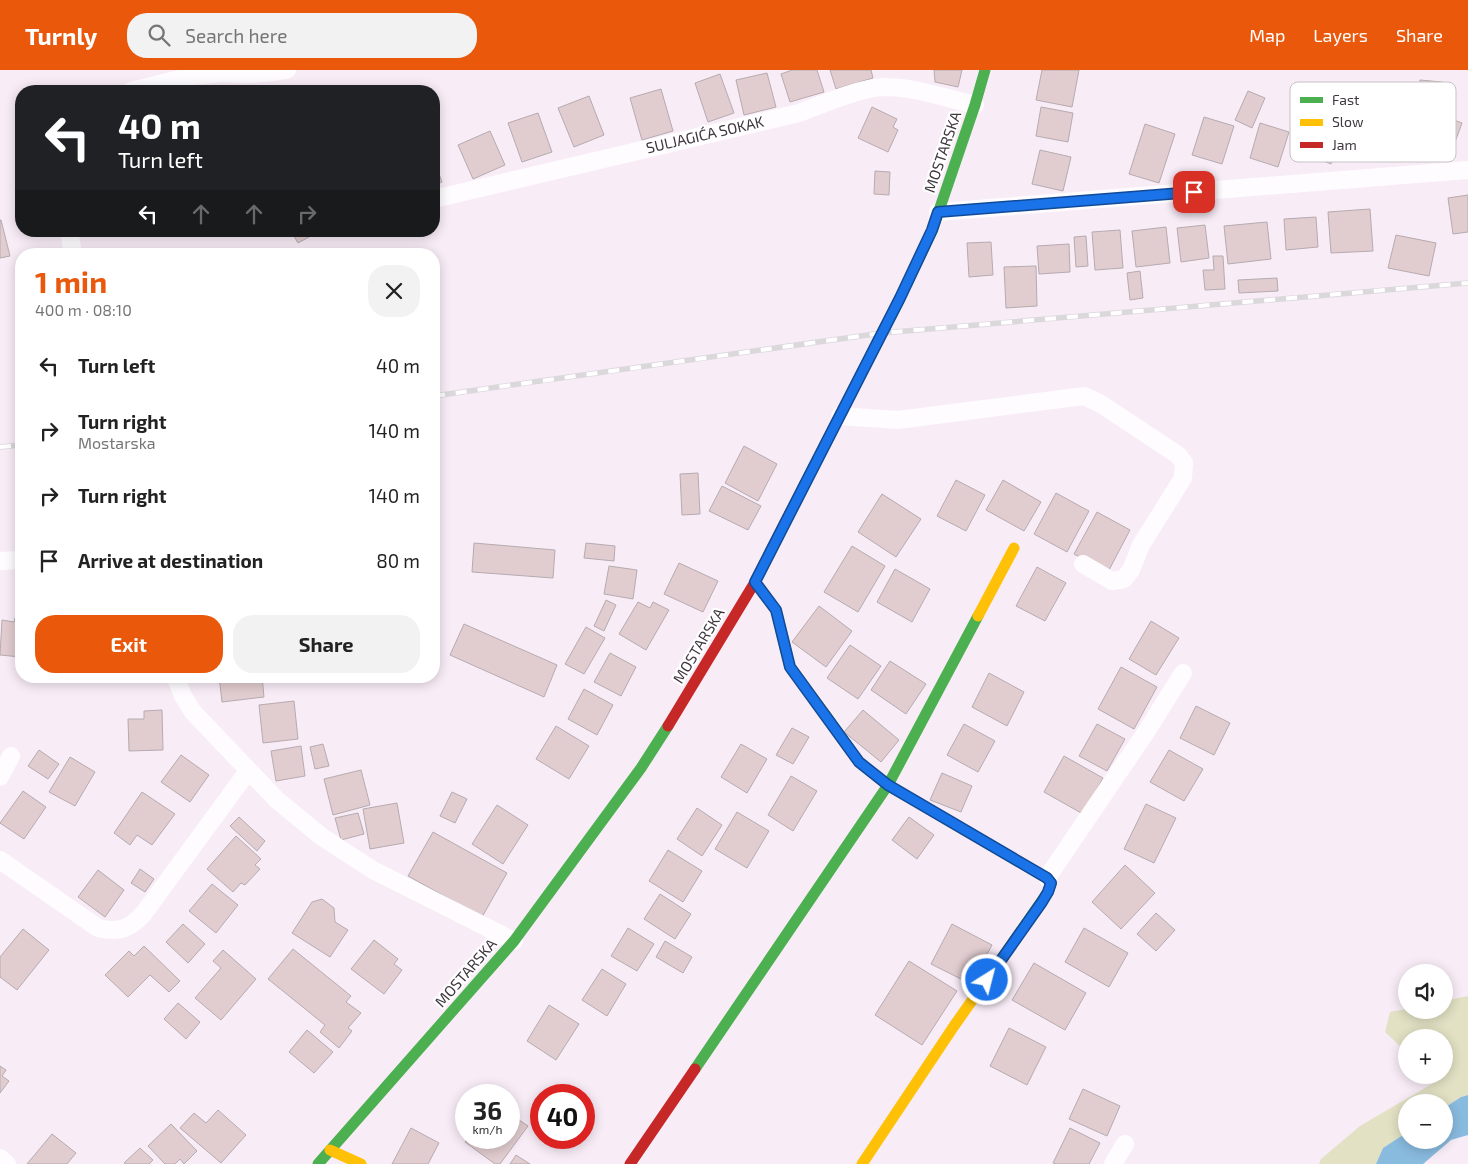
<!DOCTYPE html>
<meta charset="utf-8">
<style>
:root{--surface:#fff;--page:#f2f2f2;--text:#222;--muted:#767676;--accent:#ea580c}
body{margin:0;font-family:"Exo 2",sans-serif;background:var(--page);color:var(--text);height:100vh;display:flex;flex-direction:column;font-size:19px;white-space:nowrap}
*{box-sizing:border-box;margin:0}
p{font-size:16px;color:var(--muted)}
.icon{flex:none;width:28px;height:28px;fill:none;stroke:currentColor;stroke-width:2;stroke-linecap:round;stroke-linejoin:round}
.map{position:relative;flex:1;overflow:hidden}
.side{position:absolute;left:15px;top:178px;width:425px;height:435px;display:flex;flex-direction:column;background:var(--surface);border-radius:20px;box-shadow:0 2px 12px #0003}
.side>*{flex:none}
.banner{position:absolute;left:15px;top:15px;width:425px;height:152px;border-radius:20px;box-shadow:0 2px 12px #0003;background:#202124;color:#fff;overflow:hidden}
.buttons{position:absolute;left:1398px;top:894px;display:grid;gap:10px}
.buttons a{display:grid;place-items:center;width:55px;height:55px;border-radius:50%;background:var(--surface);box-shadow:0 2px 12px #0003;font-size:25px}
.speed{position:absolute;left:455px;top:1014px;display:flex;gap:10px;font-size:25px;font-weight:700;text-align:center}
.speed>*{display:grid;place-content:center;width:65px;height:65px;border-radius:50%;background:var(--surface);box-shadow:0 2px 12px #0003;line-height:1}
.speed small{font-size:12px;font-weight:400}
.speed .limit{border:8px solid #d22;background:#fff;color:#111}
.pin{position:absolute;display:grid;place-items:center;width:42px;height:42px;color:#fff;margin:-21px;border-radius:10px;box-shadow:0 2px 8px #0006}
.me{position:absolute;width:55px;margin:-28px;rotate:36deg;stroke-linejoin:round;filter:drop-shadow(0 0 4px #0008)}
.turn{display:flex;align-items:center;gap:18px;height:105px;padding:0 20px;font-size:22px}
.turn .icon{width:65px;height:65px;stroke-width:2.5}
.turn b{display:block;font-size:35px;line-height:42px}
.lanes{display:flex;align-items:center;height:48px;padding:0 20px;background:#0003;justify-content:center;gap:25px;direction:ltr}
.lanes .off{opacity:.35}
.round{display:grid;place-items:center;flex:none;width:52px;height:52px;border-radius:20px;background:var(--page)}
.overview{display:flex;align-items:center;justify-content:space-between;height:85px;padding:0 20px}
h1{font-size:30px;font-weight:700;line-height:38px;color:var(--accent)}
.cta{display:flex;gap:10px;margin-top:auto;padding:10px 20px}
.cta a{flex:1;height:58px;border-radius:20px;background:var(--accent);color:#fff;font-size:20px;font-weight:700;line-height:58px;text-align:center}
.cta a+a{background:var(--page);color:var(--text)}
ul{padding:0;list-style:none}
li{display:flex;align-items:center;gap:15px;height:65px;padding:0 20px}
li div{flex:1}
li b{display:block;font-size:19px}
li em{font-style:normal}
header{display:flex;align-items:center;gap:30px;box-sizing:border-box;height:70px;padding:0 25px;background:var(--accent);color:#fff}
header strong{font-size:24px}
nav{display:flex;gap:28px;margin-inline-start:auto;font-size:18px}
.search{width:350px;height:45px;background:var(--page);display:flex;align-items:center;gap:12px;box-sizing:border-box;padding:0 18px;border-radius:20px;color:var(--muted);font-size:19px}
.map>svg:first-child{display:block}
.green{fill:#e2e1c4}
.water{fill:#89bbdf}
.building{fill:#e1cccf;stroke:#b6abb0}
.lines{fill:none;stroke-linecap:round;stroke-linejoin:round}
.street{stroke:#fefcfe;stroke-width:18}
.fast{stroke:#4caf50;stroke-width:11}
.slow{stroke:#ffc107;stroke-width:11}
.jam{stroke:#c62828;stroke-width:11}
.rail-casing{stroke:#dbd8db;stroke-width:5.5}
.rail{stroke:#fff;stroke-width:4;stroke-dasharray:11;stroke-linecap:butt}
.route-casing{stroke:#114b97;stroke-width:12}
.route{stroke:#1a73e8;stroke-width:9}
.labels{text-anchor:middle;stroke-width:4.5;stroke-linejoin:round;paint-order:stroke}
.street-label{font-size:15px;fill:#3f373f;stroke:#fff}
.key{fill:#fff;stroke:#c5c3c5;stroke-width:1}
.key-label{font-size:14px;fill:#3f373f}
</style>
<header>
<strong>Turnly</strong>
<div class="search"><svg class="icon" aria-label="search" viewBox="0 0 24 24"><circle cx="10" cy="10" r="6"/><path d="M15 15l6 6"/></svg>Search here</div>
<nav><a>Map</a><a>Layers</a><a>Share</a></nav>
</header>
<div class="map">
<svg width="1468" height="1094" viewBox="0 0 1468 1094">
<rect width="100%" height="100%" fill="#f8ecf7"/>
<path class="green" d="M 1468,926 L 1468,1025 L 1461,1027 L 1444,1038 L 1444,1032 L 1406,1032 L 1406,1063 L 1383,1078 L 1376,1094 L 1319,1094 L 1321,1089 L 1360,1056 L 1435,1012 L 1429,1005 L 1444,1005 L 1444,968 L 1406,968 L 1406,982 L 1385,962 L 1390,942 L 1406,939 L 1444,940 L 1444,931 Z"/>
<path class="water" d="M 1468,1025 L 1468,1065 L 1451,1070 L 1423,1094 L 1376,1094 L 1383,1078 L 1406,1063 L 1406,1070 L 1444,1070 L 1444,1038 L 1461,1027 Z"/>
<path class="building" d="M 792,0 L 817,0 L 824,22 L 790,32 L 781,4 Z
M 830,0 L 871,0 L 873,8 L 836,19 Z
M 934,0 L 962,0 L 958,17 L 935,12 Z
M 1042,0 L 1079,0 L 1072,37 L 1036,30 Z
M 767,3 L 776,37 L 744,45 L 736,10 Z
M 720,4 L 734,43 L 708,52 L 695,13 Z
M 1420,10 L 1442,12 L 1441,31 L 1419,30 Z
M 661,19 L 673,61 L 642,70 L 630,28 Z
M 1248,21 L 1265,28 L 1252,58 L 1235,50 Z
M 589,26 L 604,65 L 574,77 L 558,38 Z
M 872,37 L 897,49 L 893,57 L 898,60 L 888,82 L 858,68 Z
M 1041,37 L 1073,43 L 1068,72 L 1036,66 Z
M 1321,41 L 1348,52 L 1331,94 L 1304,83 Z
M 538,43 L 552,82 L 522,92 L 508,53 Z
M 1438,44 L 1462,53 L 1450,86 L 1426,77 Z
M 1204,47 L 1234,56 L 1222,94 L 1192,85 Z
M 1260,53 L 1289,62 L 1278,97 L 1250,88 Z
M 1145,54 L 1175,64 L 1159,113 L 1129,104 Z
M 490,61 L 505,95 L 473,109 L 458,75 Z
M 1040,80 L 1071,87 L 1063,121 L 1032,114 Z
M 434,90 L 442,112 L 434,115 Z
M 875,101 L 890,102 L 889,125 L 874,124 Z
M 1468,125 L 1468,162 L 1453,164 L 1448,128 Z
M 1370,139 L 1373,181 L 1331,183 L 1328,142 Z
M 1316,147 L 1318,177 L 1286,180 L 1284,149 Z
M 0,150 L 1,150 L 10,186 L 0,188 Z
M 1267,152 L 1271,189 L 1228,194 L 1224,156 Z
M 1205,155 L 1209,188 L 1181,192 L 1177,158 Z
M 1166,157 L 1170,193 L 1136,197 L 1132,161 Z
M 1120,160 L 1123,198 L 1095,200 L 1092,162 Z
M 291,161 L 320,161 L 298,173 Z
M 1396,165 L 1436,173 L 1429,206 L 1388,198 Z
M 1086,166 L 1088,196 L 1076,197 L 1074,167 Z
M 991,172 L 993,205 L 969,207 L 967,173 Z
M 1069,174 L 1070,202 L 1039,204 L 1037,176 Z
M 1213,186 L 1223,186 L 1225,219 L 1205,220 L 1203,200 L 1214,200 Z
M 1036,196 L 1037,236 L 1006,238 L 1004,197 Z
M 1140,201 L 1143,228 L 1130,230 L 1127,203 Z
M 1277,208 L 1278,221 L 1239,223 L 1238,210 Z
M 744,376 L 777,394 L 758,431 L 725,413 Z
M 698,403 L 700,444 L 682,445 L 680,404 Z
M 956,410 L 985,425 L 966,461 L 937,446 Z
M 1003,410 L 1041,432 L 1024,461 L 986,440 Z
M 722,416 L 761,436 L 748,460 L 709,441 Z
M 1056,423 L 1089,441 L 1067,482 L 1034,464 Z
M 882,424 L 921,449 L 896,487 L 858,462 Z
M 1097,442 L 1130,460 L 1108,502 L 1074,484 Z
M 474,473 L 555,480 L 553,508 L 472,502 Z
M 586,473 L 615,476 L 614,491 L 584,488 Z
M 852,476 L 885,496 L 858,542 L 824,522 Z
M 679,493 L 718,511 L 703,542 L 664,524 Z
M 609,496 L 637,500 L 633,529 L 604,524 Z
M 1037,497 L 1066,513 L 1045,551 L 1016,536 Z
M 895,499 L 930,519 L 912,552 L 877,532 Z
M 606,530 L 616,535 L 604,561 L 594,556 Z
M 638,532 L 650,538 L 653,532 L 669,540 L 646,580 L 619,564 Z
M 819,536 L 852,561 L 826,597 L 792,572 Z
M 15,548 L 21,548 L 21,592 L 21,587 L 0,585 L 2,550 L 14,552 Z
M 1151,551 L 1179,568 L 1156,605 L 1129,589 Z
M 464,554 L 557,595 L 544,627 L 450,585 Z
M 586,557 L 605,568 L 584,604 L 565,594 Z
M 850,575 L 881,596 L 858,629 L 827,608 Z
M 610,583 L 636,597 L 621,626 L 594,612 Z
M 890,591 L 926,614 L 906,644 L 871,620 Z
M 1121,597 L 1157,617 L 1134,659 L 1098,639 Z
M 989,603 L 1024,622 L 1007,656 L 972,637 Z
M 219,606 L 262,606 L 264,627 L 222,632 Z
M 584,619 L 613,635 L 597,665 L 568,649 Z
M 294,631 L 298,669 L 263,673 L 259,635 Z
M 1196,636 L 1230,653 L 1214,685 L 1180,668 Z
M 162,640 L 163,680 L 129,681 L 128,649 L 144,649 L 144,641 Z
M 863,640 L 899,670 L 881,692 L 844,662 Z
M 964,654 L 995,671 L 978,702 L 947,685 Z
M 1097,654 L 1125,669 L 1107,701 L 1079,686 Z
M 556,656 L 589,676 L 569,709 L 536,689 Z
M 792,658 L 809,667 L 793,694 L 776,685 Z
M 323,674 L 329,696 L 315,699 L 310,677 Z
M 741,674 L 767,689 L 747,723 L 721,707 Z
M 301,676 L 305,706 L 276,711 L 271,681 Z
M 39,680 L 59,694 L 48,709 L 28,696 Z
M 1169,680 L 1203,699 L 1184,731 L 1150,712 Z
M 181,685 L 209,705 L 190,732 L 161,712 Z
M 1064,686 L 1103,708 L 1083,744 L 1044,722 Z
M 70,687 L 95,702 L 75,736 L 49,722 Z
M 361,700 L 370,735 L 333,745 L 324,709 Z
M 942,703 L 972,716 L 961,742 L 930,730 Z
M 791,706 L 817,721 L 793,761 L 768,745 Z
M 23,721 L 46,737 L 24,769 L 0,753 Z
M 142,722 L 175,744 L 152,775 L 137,765 L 130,775 L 114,763 Z
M 452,722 L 467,729 L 455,753 L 440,746 Z
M 397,733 L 404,773 L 370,779 L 363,739 Z
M 1146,734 L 1176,748 L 1154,793 L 1124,779 Z
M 497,735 L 528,755 L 503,794 L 472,774 Z
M 697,738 L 722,755 L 702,786 L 677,769 Z
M 737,742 L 769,761 L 747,798 L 715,779 Z
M 358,743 L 364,764 L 341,770 L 335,748 Z
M 239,747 L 265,771 L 257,781 L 230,756 Z
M 909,747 L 934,765 L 917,789 L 892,770 Z
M 433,762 L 507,803 L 482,847 L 408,806 Z
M 236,766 L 261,789 L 255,795 L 260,799 L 245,815 L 241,813 L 233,822 L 207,799 Z
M 668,780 L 702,801 L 683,832 L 649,811 Z
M 1125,795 L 1155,823 L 1121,859 L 1092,832 Z
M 140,799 L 154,809 L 145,822 L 131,813 Z
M 98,800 L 124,820 L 105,847 L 78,827 Z
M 212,814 L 238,835 L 216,863 L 189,841 Z
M 660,824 L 691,844 L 675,869 L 644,849 Z
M 322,829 L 334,838 L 335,852 L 348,860 L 330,887 L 292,863 L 312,832 Z
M 1156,843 L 1175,860 L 1156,881 L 1137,864 Z
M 183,854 L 205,874 L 188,893 L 166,872 Z
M 952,854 L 992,875 L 971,914 L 931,894 Z
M 628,858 L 654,874 L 637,901 L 611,886 Z
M 1084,858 L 1128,883 L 1109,917 L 1065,892 Z
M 23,859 L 49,880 L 17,920 L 0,907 L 0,887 Z
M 374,870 L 398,889 L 394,894 L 402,900 L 384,924 L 351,899 Z
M 665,871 L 692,887 L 683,903 L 656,887 Z
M 144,876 L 180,911 L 169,922 L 150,905 L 128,927 L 105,905 L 129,881 L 134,886 Z
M 293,879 L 351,926 L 346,932 L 361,943 L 348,958 L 352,961 L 339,978 L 320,962 L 325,955 L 268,909 Z
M 223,880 L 256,909 L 221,950 L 195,928 L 221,898 L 213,891 Z
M 909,891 L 957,921 L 922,975 L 875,945 Z
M 1034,893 L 1086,923 L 1065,960 L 1012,930 Z
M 602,899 L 626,914 L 607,946 L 582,930 Z
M 178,933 L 200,952 L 186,969 L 164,949 Z
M 549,935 L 579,954 L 556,990 L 527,971 Z
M 1009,958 L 1046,977 L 1027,1015 L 990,996 Z
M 307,960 L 333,982 L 314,1003 L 289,982 Z
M 0,996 L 6,1000 L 2,1006 L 9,1011 L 0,1023 Z
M 1083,1019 L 1120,1036 L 1107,1066 L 1069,1049 Z
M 218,1040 L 246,1065 L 221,1093 L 180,1058 L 194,1043 L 206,1053 Z
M 509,1043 L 528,1056 L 500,1094 L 495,1094 L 465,1072 L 468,1068 L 509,1068 Z
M 171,1054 L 197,1081 L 184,1094 L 180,1089 L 175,1094 L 165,1094 L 148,1076 Z
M 411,1058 L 439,1073 L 428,1094 L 392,1094 Z
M 1070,1058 L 1100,1073 L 1089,1094 L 1056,1094 L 1053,1093 Z
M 52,1064 L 76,1083 L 67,1094 L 27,1094 Z
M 140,1078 L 153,1090 L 149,1094 L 126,1094 L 124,1093 Z
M 516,1085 L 530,1094 L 510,1094 Z"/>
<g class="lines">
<path class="street" d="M 224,0 L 224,3 C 246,5 266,4 287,0
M 131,21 L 192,6 L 224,3
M 434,129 L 799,43 C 823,34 859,18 884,17 C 915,17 946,28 975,35
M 938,142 L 1468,100
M 69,161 L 73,184
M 840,346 L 898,350 L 1084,326 L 1101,334 L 1178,385 L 1184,393 L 1183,408 L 1141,475 L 1131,500 L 1124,509 L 1112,511 L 1083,494
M 0,491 L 21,490
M 175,606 L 183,626 L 193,642 L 277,730 L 322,767 L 373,800 L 514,871
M 0,707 L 11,686
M 0,790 L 98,858 C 119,863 130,859 144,843 L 248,701
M 1047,808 L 1148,659 L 1183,603
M 0,1088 L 7,1094
M 1113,1094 L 1125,1074"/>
<path class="fast" d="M 790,443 L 900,228 L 932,161 L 975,35 L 985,0
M 824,643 L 859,692 L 888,715 L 1047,808 L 1051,813 L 1048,822 L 1014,871
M 695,999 L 888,715 L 978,546
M 318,1094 L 514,871 L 641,698 L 668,656"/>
<path class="slow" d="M 755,512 L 776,540 L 790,597 L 824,643
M 978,546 L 1014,478
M 330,1080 L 361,1094
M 862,1094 L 954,956 L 1014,871"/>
<path class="jam" d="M 668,656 L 755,512 L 790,443
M 630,1094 L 695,999"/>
<defs>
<path id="rail" d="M 434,326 L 882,263 L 1468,213
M 0,377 L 21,375"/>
</defs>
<use href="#rail" class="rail-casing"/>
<use href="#rail" class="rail"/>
</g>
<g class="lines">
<defs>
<path id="route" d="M 987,910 L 1042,832 L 1048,822 L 1051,813 L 1047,808 L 888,715 L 859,692 L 790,597 L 776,540 L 755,512 L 900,228 L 932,160 L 938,142 L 1194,122"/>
</defs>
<use href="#route" class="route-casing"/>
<use href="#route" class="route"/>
</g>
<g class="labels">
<g class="street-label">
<text transform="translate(705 65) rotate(-13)" y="5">SULJAGIĆA SOKAK</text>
<text transform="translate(943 82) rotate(-71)" y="5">MOSTARSKA</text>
<text transform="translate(699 576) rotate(-59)" y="5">MOSTARSKA</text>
<text transform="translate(466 903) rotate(-49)" y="5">MOSTARSKA</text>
</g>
</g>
<rect x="1290" y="12" width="166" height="80" rx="8" class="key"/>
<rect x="1300" y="27" width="23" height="6" fill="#4caf50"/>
<rect x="1300" y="49" width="23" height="7" fill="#ffc107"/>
<rect x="1300" y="72" width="23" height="6" fill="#c62828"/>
<g class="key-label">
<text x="1332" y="35">Fast</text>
<text x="1332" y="57">Slow</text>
<text x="1332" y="80">Jam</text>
</g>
</svg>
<div class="buttons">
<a><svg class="icon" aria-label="sound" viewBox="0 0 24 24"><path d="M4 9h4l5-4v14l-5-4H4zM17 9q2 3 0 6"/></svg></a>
<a>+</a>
<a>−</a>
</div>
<div class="speed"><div>36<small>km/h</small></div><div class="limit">40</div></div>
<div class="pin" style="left:1194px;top:122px;background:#d93025"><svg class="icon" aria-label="arrive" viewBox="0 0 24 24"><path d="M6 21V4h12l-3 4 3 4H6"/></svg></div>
<svg class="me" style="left:987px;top:910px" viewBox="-20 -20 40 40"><circle r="17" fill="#1a73e8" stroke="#fff" stroke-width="3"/><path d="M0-11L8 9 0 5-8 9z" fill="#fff"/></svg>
<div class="banner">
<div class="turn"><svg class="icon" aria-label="left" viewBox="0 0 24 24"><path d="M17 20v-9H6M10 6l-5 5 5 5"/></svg><div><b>40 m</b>Turn left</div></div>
<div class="lanes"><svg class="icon" aria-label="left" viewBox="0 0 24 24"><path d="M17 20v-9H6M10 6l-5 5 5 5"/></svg><svg class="icon off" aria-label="ahead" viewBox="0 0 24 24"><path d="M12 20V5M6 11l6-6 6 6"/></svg><svg class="icon off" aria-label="ahead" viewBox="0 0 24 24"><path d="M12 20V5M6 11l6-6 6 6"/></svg><svg class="icon off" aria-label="right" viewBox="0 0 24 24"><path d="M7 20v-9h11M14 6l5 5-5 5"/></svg></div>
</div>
<section class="side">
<div class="overview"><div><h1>1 min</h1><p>400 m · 08:10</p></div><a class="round"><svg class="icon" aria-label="close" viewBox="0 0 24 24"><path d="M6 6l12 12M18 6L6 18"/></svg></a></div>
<ul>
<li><svg class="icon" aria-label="left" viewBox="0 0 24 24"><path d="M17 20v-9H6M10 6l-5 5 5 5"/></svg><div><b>Turn left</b></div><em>40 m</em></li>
<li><svg class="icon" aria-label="right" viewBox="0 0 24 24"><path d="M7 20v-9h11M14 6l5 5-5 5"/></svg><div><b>Turn right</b><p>Mostarska</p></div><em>140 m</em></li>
<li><svg class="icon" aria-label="right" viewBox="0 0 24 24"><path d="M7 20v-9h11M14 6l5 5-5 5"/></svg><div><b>Turn right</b></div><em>140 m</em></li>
<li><svg class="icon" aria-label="arrive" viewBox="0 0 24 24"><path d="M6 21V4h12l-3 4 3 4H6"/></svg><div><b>Arrive at destination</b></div><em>80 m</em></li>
</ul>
<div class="cta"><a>Exit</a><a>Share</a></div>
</section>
</div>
